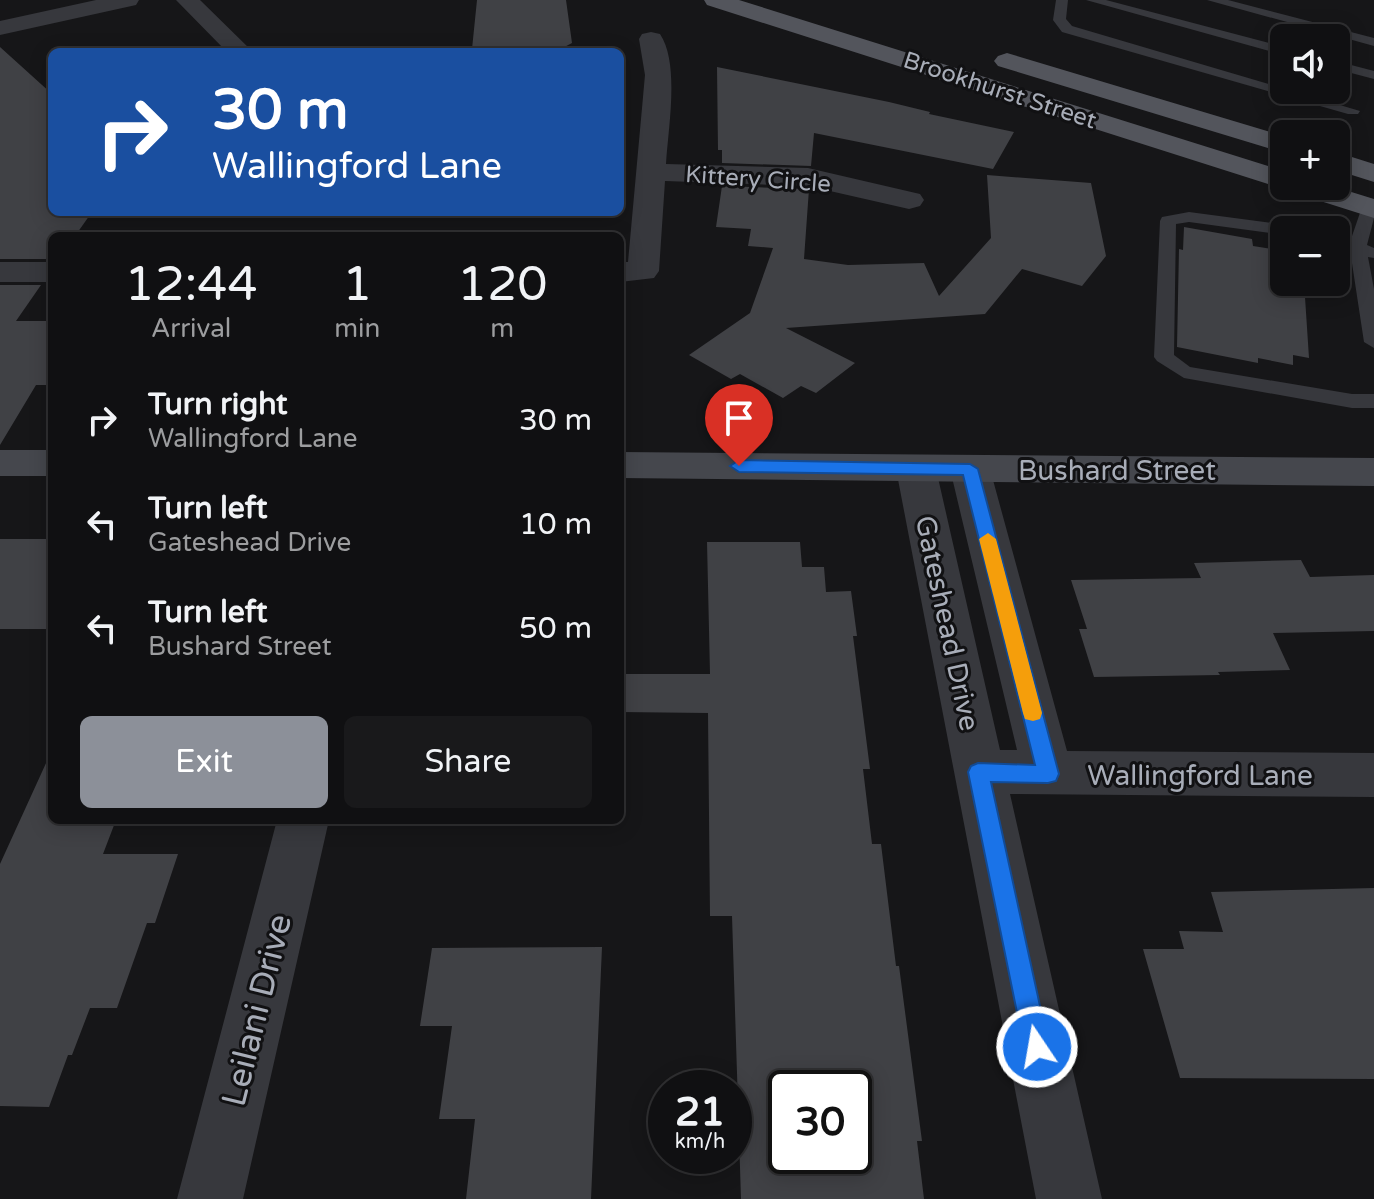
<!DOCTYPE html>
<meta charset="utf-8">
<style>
:root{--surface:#101012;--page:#19191b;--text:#f1f3f6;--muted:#9c9d9f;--line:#303032;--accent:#8c9099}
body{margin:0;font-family:"Varela Round",sans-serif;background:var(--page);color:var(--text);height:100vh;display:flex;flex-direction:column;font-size:30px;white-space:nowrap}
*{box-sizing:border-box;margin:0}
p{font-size:26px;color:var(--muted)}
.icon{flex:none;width:44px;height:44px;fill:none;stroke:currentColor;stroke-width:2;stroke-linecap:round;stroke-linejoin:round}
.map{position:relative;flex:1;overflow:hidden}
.details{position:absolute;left:48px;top:232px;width:576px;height:592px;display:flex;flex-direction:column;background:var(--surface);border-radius:12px;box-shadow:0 4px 20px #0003,0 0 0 2px var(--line)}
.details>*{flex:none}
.top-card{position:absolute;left:48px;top:48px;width:576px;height:168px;border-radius:12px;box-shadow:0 4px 20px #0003,0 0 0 2px var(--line);background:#1a4fa0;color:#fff;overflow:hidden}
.fabs{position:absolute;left:1270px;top:24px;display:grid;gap:16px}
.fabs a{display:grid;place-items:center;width:80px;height:80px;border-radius:12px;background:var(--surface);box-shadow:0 4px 20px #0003,0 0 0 2px var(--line);font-size:40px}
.speed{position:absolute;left:648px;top:1070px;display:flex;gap:16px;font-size:40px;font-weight:700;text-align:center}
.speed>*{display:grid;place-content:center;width:104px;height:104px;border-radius:50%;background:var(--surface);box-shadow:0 4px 20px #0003,0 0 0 2px var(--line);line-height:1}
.speed small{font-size:20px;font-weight:400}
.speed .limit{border:4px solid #111;border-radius:12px;background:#fff;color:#111}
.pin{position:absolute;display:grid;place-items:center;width:68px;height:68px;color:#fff;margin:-82px -34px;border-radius:50% 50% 50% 0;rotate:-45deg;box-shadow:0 0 8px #0007}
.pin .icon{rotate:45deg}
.me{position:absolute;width:88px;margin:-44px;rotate:348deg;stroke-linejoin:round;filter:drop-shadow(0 0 6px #0008)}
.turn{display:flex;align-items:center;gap:28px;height:168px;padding:0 32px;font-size:36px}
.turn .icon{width:104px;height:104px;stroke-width:2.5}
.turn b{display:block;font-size:56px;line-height:68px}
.eta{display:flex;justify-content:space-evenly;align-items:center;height:136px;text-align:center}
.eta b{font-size:48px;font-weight:600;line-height:56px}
.primary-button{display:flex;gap:16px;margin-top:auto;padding:16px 32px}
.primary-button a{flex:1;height:92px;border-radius:12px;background:var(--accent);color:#fff;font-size:32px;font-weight:600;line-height:92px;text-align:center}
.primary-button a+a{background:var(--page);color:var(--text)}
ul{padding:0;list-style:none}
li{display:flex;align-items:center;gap:24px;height:104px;padding:0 32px}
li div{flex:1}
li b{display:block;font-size:30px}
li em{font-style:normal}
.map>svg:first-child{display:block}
.building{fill:#404145;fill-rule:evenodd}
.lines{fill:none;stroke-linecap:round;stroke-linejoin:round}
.lane{fill:#37383d;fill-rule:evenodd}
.street{fill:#37383d;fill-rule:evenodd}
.secondary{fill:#45474d;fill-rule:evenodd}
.primary{fill:#53555c;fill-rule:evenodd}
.route{fill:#1a73e8;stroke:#114b97;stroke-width:2}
.slow{fill:#f59e0b}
.labels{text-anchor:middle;stroke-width:6;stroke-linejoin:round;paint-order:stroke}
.far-street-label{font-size:24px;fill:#a8adb8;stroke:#111113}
.street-label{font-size:28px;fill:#a8adb8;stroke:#111113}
.near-street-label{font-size:34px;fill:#a8adb8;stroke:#111113}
</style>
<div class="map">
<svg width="1374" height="1199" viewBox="0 0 1374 1199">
<rect width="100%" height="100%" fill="#161618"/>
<path class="building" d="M 477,0 L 566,0 L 572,43 L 555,52 L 533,52 L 532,47 L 472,49 Z
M 0,47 L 52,94 L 52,212 L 92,212 L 75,236 L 52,236 L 52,259 L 0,259 Z
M 717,67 L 889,102 L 930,112 L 929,114 L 1014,132 L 993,169 L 814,133 L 811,166 L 722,163 L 722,150 L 718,150 Z
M 987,175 L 1091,183 L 1106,256 L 1082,286 L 1022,269 L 985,314 L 786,328 L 855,363 L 816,393 L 801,386 L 783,398 L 740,374 L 731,379 L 689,355 L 750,313 L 773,248 L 748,246 L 751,229 L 716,227 L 722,186 L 809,189 L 804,259 L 848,265 L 924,263 L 939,296 L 991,238 Z
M 1184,227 L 1252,239 L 1253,246 L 1284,251 L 1284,282 L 1304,282 L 1309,358 L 1293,355 L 1293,365 L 1258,358 L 1258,363 L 1177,347 L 1179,249 L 1183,250 Z
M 0,285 L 41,285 L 16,321 L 52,321 L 52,385 L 36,385 L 0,445 Z
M 0,539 L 52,539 L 52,629 L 0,629 Z
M 707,542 L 800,542 L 802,567 L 824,567 L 826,592 L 851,591 L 857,636 L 853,636 L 870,769 L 863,769 L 872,844 L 881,844 L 896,966 L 899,966 L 922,1141 L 917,1141 L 924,1199 L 741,1199 L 732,916 L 710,916 L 708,713 L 620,712 L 620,674 L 710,674 ZM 786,1088 L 854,1088 L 854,1156 L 786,1156 Z
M 1301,560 L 1310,577 L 1374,575 L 1374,631 L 1273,633 L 1290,670 L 1218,672 L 1220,675 L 1094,677 L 1079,629 L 1087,629 L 1071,580 L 1201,578 L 1194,563 Z
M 52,750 L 52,820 L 116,820 L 103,854 L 178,854 L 155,923 L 147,923 L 117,1008 L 90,1008 L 72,1055 L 68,1055 L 49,1107 L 0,1106 L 0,864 Z
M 1374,888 L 1374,1079 L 1180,1078 L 1143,949 L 1184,949 L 1179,931 L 1223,932 L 1211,892 Z
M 602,947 L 591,1199 L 466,1199 L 475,1119 L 439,1119 L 452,1026 L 420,1026 L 432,948 Z"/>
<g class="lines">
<path class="lane" d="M 1056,0 L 1068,0 L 1066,19 L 1072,26 L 1360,111 L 1358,114 L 1348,114 L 1062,32 L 1053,20 Z
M 1086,0 L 1106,0 L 1284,47 L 1284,55 Z
M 1207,0 L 1228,0 L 1374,38 L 1374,46 Z
M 1336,61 L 1374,71 L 1374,79 L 1336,69 Z
M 1374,203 L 1374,218 L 1367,245 L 1374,248 L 1374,258 L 1368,257 L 1374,289 L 1374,348 L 1364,342 L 1350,250 L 1336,245 L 1336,234 L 1351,239 L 1362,207 L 1364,204 Z
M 1189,212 L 1286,225 L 1294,230 L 1284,230 L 1284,235 L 1189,222 L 1176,224 L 1174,355 L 1190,367 L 1352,394 L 1374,394 L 1374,408 L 1352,408 L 1184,378 L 1157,361 L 1154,357 L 1160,221 L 1162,217 Z"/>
<path class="street" d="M 96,0 L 139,0 L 136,5 L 0,35 L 0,21 Z
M 176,0 L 200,0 L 253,52 L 227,52 Z
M 651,32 L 660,34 C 680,64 668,128 666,164 L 808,168 L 920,194 L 924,200 L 920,206 L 909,209 L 808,186 L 665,181 L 659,271 L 654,278 L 620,282 L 620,262 L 628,262 L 645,75 L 639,39 L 642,34 Z
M 0,262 L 52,262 L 52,282 L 0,282 Z
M 916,455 L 930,459 L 936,469 L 1000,750 L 1017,750 L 950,469 L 956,459 L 970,455 L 984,459 L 990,469 L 1067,751 L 1374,753 L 1374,797 L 1010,794 L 1102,1199 L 1036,1199 L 896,469 L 902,459 Z
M 277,820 L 329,820 L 243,1199 L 177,1199 Z"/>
<path class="secondary" d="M 0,450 L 52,450 L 52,476 L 0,476 Z
M 620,452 L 1374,458 L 1374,486 L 620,478 Z"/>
<path class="primary" d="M 704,0 L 739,0 L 1284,171 L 1284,186 L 1332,186 L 1374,199 L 1374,218 L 1292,192 L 1288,188 L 1274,186 L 707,5 Z
M 1007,53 L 1284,136 L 1284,153 L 998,66 L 994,61 L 998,56 Z
M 1336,152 L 1374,164 L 1374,182 L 1336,170 Z"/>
</g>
<path class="route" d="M 739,460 L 970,464 L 978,469 L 1059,774 L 1056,781 L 1048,783 L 991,782 L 1049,1047 L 1045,1055 L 1037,1059 L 1028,1055 L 1024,1047 L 968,772 L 971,766 L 978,763 L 1035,765 L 963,475 L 739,472 L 730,466 Z"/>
<path class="slow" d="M 988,533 L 996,539 L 1042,713 L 1040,719 L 1033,721 L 1025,719 L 1023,713 L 979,539 Z"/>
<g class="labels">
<g class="far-street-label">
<text transform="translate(1000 90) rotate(18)" y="8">Brookhurst Street</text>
<text transform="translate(758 179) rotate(4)" y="8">Kittery Circle</text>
</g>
<g class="street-label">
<text x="1117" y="480">Bushard Street</text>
<text transform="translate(948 623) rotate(78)" y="10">Gateshead Drive</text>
<text x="1200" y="785">Wallingford Lane</text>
</g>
<g class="near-street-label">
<text transform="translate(256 1010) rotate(-76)" y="12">Leilani Drive</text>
</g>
</g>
</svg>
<div class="fabs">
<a><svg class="icon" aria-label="sound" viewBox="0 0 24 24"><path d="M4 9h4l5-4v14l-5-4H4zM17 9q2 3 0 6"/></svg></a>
<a>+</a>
<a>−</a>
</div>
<div class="speed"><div>21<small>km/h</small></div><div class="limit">30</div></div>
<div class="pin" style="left:739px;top:466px;background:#d93025"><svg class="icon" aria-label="arrive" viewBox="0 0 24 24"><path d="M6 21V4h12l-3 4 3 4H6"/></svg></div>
<svg class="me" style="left:1037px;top:1047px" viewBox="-20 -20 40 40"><circle r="17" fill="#1a73e8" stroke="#fff" stroke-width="3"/><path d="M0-11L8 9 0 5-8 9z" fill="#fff"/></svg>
<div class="top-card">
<div class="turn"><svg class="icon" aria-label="right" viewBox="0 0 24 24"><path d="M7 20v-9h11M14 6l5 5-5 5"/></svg><div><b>30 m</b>Wallingford Lane</div></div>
</div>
<section class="details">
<div class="eta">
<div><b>12:44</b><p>Arrival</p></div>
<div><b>1</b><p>min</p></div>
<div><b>120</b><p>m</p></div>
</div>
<ul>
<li><svg class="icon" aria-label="right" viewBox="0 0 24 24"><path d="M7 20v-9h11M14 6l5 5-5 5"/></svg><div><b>Turn right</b><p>Wallingford Lane</p></div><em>30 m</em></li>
<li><svg class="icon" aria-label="left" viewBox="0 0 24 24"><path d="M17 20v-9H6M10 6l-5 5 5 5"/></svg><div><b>Turn left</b><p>Gateshead Drive</p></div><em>10 m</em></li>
<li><svg class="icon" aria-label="left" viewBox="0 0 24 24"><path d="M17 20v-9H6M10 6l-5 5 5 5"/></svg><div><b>Turn left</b><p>Bushard Street</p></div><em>50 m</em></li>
</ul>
<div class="primary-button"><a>Exit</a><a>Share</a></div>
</section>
</div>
